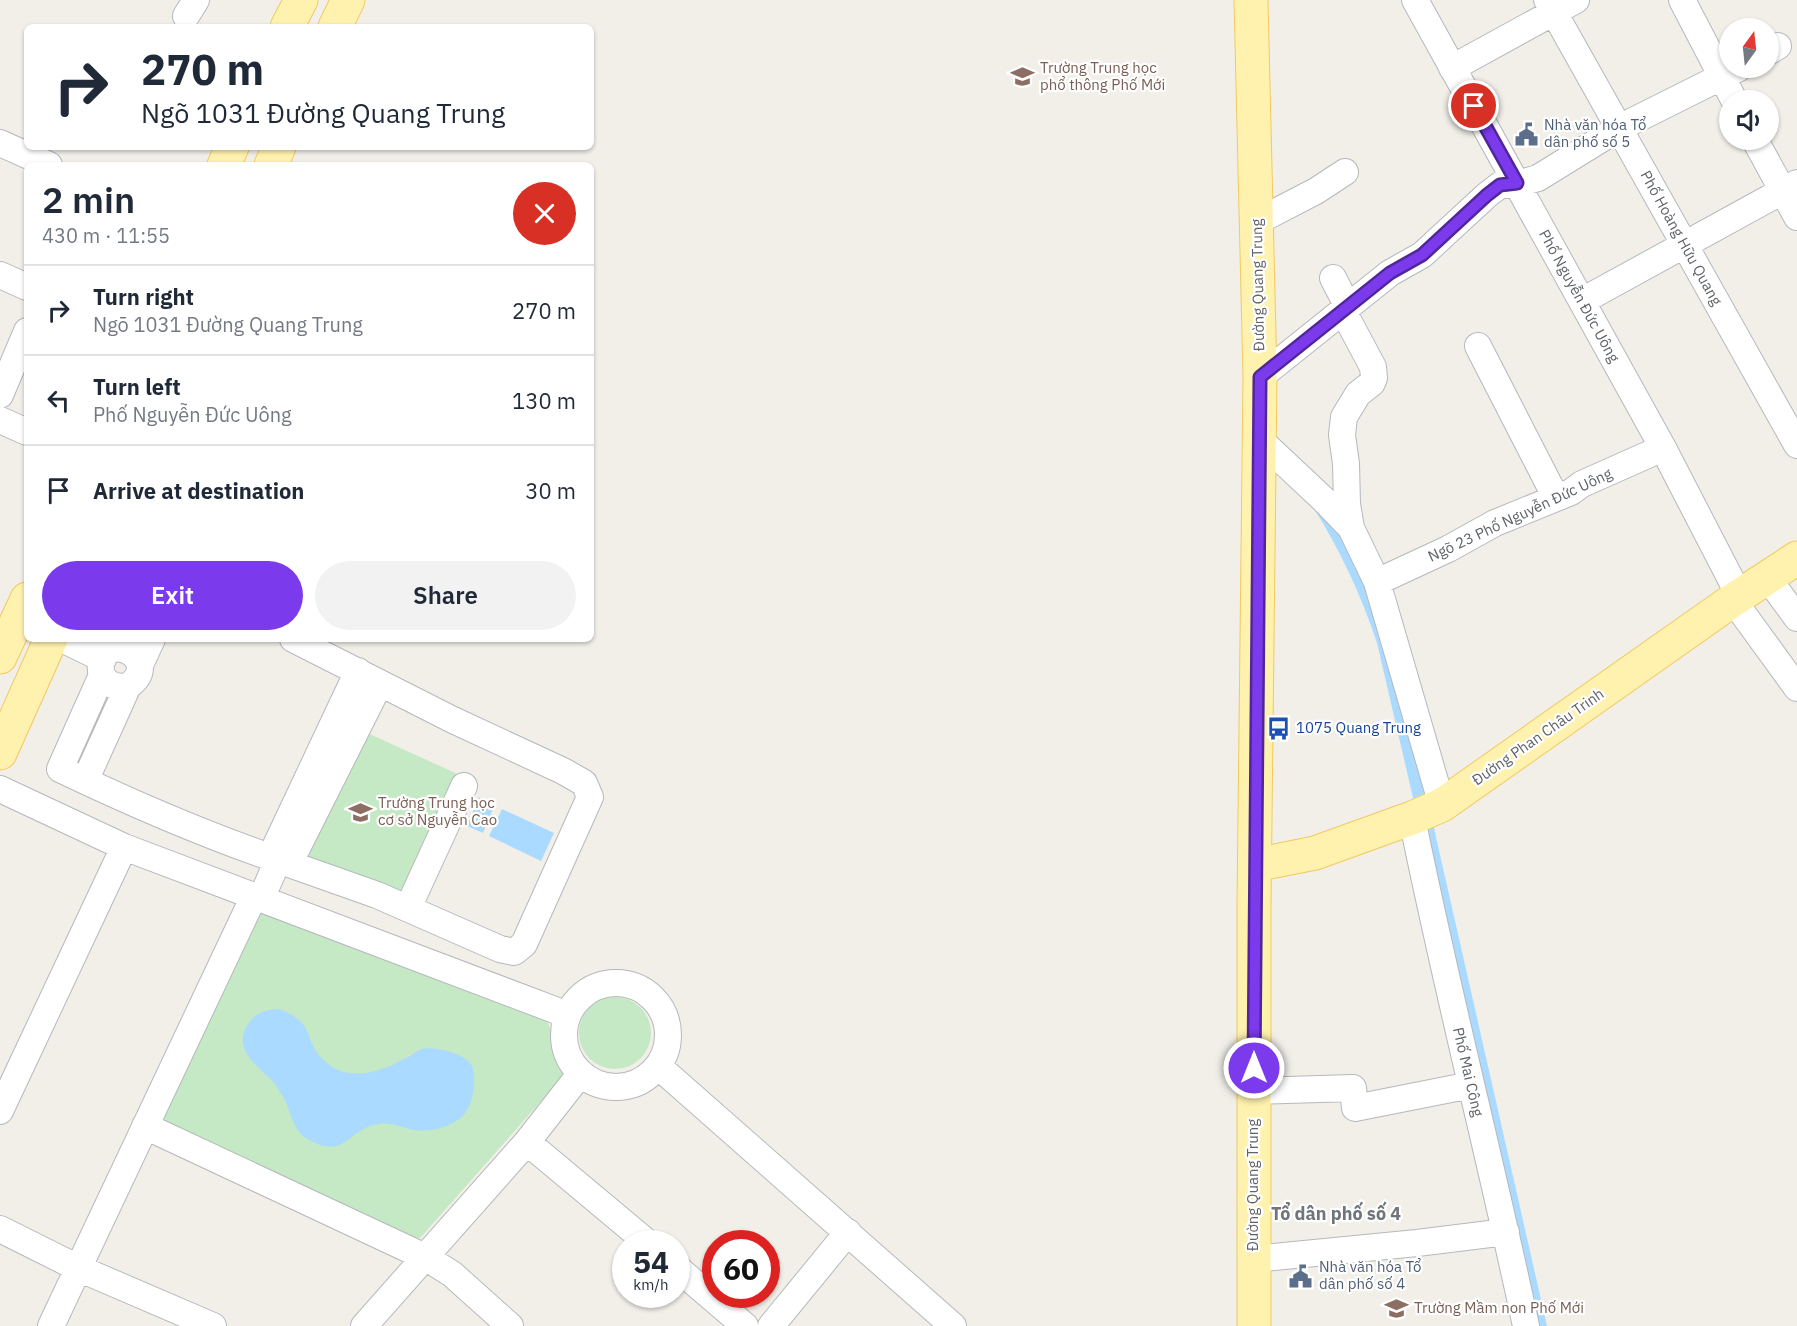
<!DOCTYPE html>
<meta charset="utf-8">
<style>
:root{--surface:#fff;--page:#f2f2f3;--text:#1f2937;--muted:#747a83;--line:#e0e1e3;--accent:#7c3aed}
body{margin:0;font-family:"IBM Plex Sans",sans-serif;background:var(--page);color:var(--text);height:100vh;display:flex;flex-direction:column;font-size:22px;white-space:nowrap}
*{box-sizing:border-box;margin:0}
p{font-size:20px;color:var(--muted)}
.icon{flex:none;width:33px;height:33px;fill:none;stroke:currentColor;stroke-width:2;stroke-linecap:round;stroke-linejoin:round}
.map{position:relative;flex:1;overflow:hidden}
.panel{position:absolute;left:24px;top:162px;width:570px;height:480px;display:flex;flex-direction:column;background:var(--surface);border-radius:9px;box-shadow:0 2px 4px #0004}
.panel>*{flex:none}
.hud{position:absolute;left:24px;top:24px;width:570px;height:126px;border-radius:9px;box-shadow:0 2px 4px #0004;background:#fff;color:var(--text);overflow:hidden}
.needle{width:39px;rotate:15deg}
.buttons{position:absolute;left:1719px;top:18px;display:grid;gap:12px}
.buttons a{display:grid;place-items:center;width:60px;height:60px;border-radius:50%;background:var(--surface);box-shadow:0 2px 4px #0004;font-size:30px}
.speed{position:absolute;left:612px;top:1230px;display:flex;gap:12px;font-size:30px;font-weight:700;text-align:center}
.speed>*{display:grid;place-content:center;width:78px;height:78px;border-radius:50%;background:var(--surface);box-shadow:0 2px 4px #0004;line-height:1}
.speed small{font-size:15px;font-weight:400}
.speed .limit{border:9px solid #d22;background:#fff;color:#111}
.pin{position:absolute;display:grid;place-items:center;width:51px;height:51px;color:#fff;margin:-26px;border:3px solid #fff;border-radius:50%;box-shadow:0 2px 6px #0007}
.me{position:absolute;width:66px;margin:-33px;rotate:0deg;stroke-linejoin:round;filter:drop-shadow(0 0 4px #0008)}
.turn{display:flex;align-items:center;gap:21px;height:126px;padding:0 18px;font-size:27px}
.turn .icon{width:78px;height:78px;stroke-width:2.5}
.turn b{display:block;font-size:42px;line-height:51px}
.round{display:grid;place-items:center;flex:none;width:63px;height:63px;border-radius:32px;background:var(--page)}
.headline{display:flex;align-items:center;justify-content:space-between;height:102px;padding:0 18px}
h1{font-size:36px;font-weight:600;line-height:45px}
.primary-button{display:flex;gap:12px;margin-top:auto;padding:12px 18px}
.primary-button a{flex:1;height:69px;border-radius:36px;background:var(--accent);color:#fff;font-size:24px;font-weight:600;line-height:69px;text-align:center}
.primary-button a+a{background:var(--page);color:var(--text)}
ul{padding:0;list-style:none}
li{display:flex;align-items:center;gap:18px;height:90px;padding:0 18px;border-top:2px solid var(--line)}
li div{flex:1}
li b{display:block;font-size:22px}
li em{font-style:normal}
.map>svg:first-child{display:block}
.green{fill:#c5e8c5}
.water{fill:#aadaff}
.lines{fill:none;stroke-linecap:round;stroke-linejoin:round}
.minor-casing{stroke:#b5b8bc;stroke-width:28}
.major-casing{stroke:#f2c960;stroke-width:35}
.minor{stroke:#fff;stroke-width:26}
.major{stroke:#fff2af;stroke-width:33}
.route-casing{stroke:#51269a;stroke-width:15}
.route{stroke:#7c3aed;stroke-width:10}
.labels{text-anchor:middle;stroke-width:4.5;stroke-linejoin:round;paint-order:stroke}
.education-label{font-size:15px;fill:#785e54;stroke:#fff;text-anchor:start}
.service-label{font-size:15px;fill:#4e5e75;stroke:#fff;text-anchor:start}
.street-label{font-size:15px;fill:#5f6368;stroke:#fff}
.transit-label{font-size:15px;fill:#164399;stroke:#fff;text-anchor:start}
.quarter-label{font-size:18px;font-weight:bold;fill:#70757a;stroke:#fff}
</style>
<div class="map">
<svg width="1797" height="1326" viewBox="0 0 1797 1326">
<rect width="100%" height="100%" fill="#f1efe8"/>
<path class="green" d="M 363,731 L 462,776 L 404,901 L 305,855 Z
M 258,914 L 267,914 L 541,1018 L 548,1023 L 551,1031 L 558,1056 L 565,1070 L 565,1074 L 421,1237 L 413,1242 L 161,1123 Z
M579 1033a36 36 0 1 1 72 0a36 36 0 1 1-72 0Z"/>
<path class="water" d="M 1306,496 L 1319,496 L 1365,572 L 1428,802 L 1547,1326 L 1536,1326 L 1377,643 C 1360,591 1336,542 1306,496 Z
M 479,797 L 495,804 L 483,833 L 467,826 Z
M 502,809 L 554,833 L 541,861 L 489,836 Z
M 279,1009 C 286,1012 294,1015 299,1020 C 308,1028 309,1038 314,1048 C 319,1057 331,1068 341,1071 C 364,1078 386,1069 406,1058 C 412,1056 416,1051 422,1049 C 434,1046 467,1054 472,1066 C 475,1072 474,1086 473,1093 C 472,1098 470,1106 467,1110 C 458,1126 431,1133 414,1130 C 402,1128 391,1122 378,1124 C 347,1129 346,1160 309,1140 C 291,1130 292,1111 282,1095 C 278,1089 274,1081 268,1077 C 253,1063 233,1046 248,1024 C 256,1012 266,1010 279,1009 Z"/>
<g class="lines">
<defs>
<path id="minor" d="M 1415,0 L 1663,448 L 1739,595
M 1547,0 L 1797,445
M 1682,0 L 1734,100
M 186,16 L 196,0
M 1768,52 L 1778,46
M 1452,68 L 1576,0
M 1755,140 L 1797,217
M 0,143 L 49,165
M 1256,222 L 1316,191 L 1345,172
M 0,275 L 27,287
M 1333,278 L 1348,307
M 1582,301 L 1797,183
M 1343,311 L 1373,367 L 1374,378 L 1372,383 L 1358,394 L 1344,417 L 1342,435 L 1346,464 L 1347,504 L 1351,528 L 1377,582 L 1442,805
M 1478,346 L 1556,498
M 1260,377 L 1390,273 L 1422,255 L 1487,195 L 1500,185 L 1524,182 L 1538,178 L 1619,128 L 1739,68
M 0,395 L 27,331
M 0,420 L 27,432
M 1259,439 L 1323,499 L 1351,528
M 1767,577 L 1797,618
M 1377,582 L 1448,549 L 1495,523 L 1571,492 L 1582,484 L 1663,448
M 1733,600 L 1797,688
M 62,639 L 103,659
M 140,665 L 152,639
M 102,675 L 60,769 C 131,803 203,834 278,860 L 261,899
M 85,781 L 128,686 C 164,661 108,629 101,664 C 98,682 115,689 128,686
M 0,789 L 124,847 L 568,1015
M 1412,818 C 1446,988 1490,1156 1526,1326
M 270,858 L 358,671
M 278,860 L 377,895 L 500,949 L 514,952 L 524,944 L 590,797 L 584,783 L 563,771 L 453,720 L 293,639
M 289,864 L 380,683
M 408,908 L 464,786
M564 1035a52 52 0 1 1 104 0a52 52 0 1 1-104 0Z
M 658,1066 L 953,1326
M 1253,1091 L 1353,1088 L 1355,1108 L 1471,1085
M 0,1111 L 124,847
M 145,1126 L 425,1257 L 452,1274 L 510,1326
M 527,1142 L 649,1244
M 0,1229 L 78,1268 L 213,1326
M 1253,1259 L 1417,1243 L 1506,1232
M 676,1267 L 745,1326
M 51,1326 L 254,896
M 364,1326 L 527,1142 L 581,1073
M 771,1326 L 848,1232"/>
<path id="major" d="M 1251,0 L 1260,377 L 1254,906 L 1254,1326
M 287,27 L 301,0
M 335,27 L 348,0
M 224,165 L 232,147
M 271,165 L 279,147
M 0,657 L 27,599
M 0,753 L 51,639
M 1255,865 L 1315,853 L 1412,818 L 1442,805 L 1733,600 L 1797,558"/>
</defs>
<use href="#minor" class="minor-casing"/>
<use href="#major" class="major-casing"/>
<use href="#minor" class="minor"/>
<use href="#major" class="major"/>
</g>
<g class="lines">
<defs>
<path id="route" d="M 1254,1068 L 1260,377 L 1390,273 L 1422,255 L 1487,195 L 1500,185 L 1517,183 L 1474,106"/>
</defs>
<use href="#route" class="route-casing"/>
<use href="#route" class="route"/>
</g>
<defs>
<symbol id="school-bare" viewBox="-9 -9 18 18"><path d="M0-5L7-2L0 1L-7-2ZM-4 1L0 2.5L4 1V4Q0 6-4 4Z" fill="#8d6e63" stroke="#fff" stroke-width="2.5" paint-order="stroke"/></symbol>
<symbol id="civic-bare" viewBox="-9 -9 18 18"><path d="M-.6-6.5H3V-4.5H.6V-3L4-1V1h2V6H-6V1h2V-1L-.6-3ZM-1.2 2.5V6h2.4V2.5Z" fill="#5c6f8a" stroke="#fff" stroke-width="2.5" paint-order="stroke"/></symbol>
<symbol id="bus-bare" viewBox="-9 -9 18 18"><path d="M-5-6H5V4H4V6H2V4H-2V6H-4V4H-5ZM-3.5-4V0h7V-4ZM-3.5 1.2v1.5H-2V1.2ZM2 1.2v1.5H3.5V1.2Z" fill="#1a4fb4" stroke="#fff" stroke-width="2.5" paint-order="stroke"/></symbol>
</defs>
<g fill-rule="evenodd">
<use href="#school-bare" x="1006" y="60" width="33" height="33"/>
<use href="#civic-bare" x="1510" y="118" width="33" height="33"/>
<use href="#bus-bare" x="1262" y="712" width="33" height="33"/>
<use href="#school-bare" x="344" y="796" width="33" height="33"/>
<use href="#civic-bare" x="1284" y="1260" width="33" height="33"/>
<use href="#school-bare" x="1380" y="1292" width="33" height="33"/>
</g>
<g class="labels">
<g class="education-label">
<text x="1040" y="73">Trường Trung học<tspan x="1040" dy="17">phổ thông Phố Mới</tspan></text>
<text x="378" y="808">Trường Trung học<tspan x="378" dy="17">cơ sở Nguyễn Cao</tspan></text>
<text x="1414" y="1313">Trường Mầm non Phố Mới</text>
</g>
<g class="service-label">
<text x="1544" y="130">Nhà văn hóa Tổ<tspan x="1544" dy="17">dân phố số 5</tspan></text>
<text x="1319" y="1272">Nhà văn hóa Tổ<tspan x="1319" dy="17">dân phố số 4</tspan></text>
</g>
<g class="street-label">
<text transform="translate(1681 238) rotate(61)" y="5">Phố Hoàng Hữu Quang</text>
<text transform="translate(1258 285) rotate(-91)" y="5">Đường Quang Trung</text>
<text transform="translate(1579 296) rotate(61)" y="5">Phố Nguyễn Đức Uông</text>
<text transform="translate(1520 515) rotate(-25)" y="5">Ngõ 23 Phố Nguyễn Đức Uông</text>
<text transform="translate(1538 737) rotate(-35)" y="5">Đường Phan Châu Trinh</text>
<text transform="translate(1468 1072) rotate(77)" y="5">Phố Mai Công</text>
<text transform="translate(1253 1185) rotate(-90)" y="5">Đường Quang Trung</text>
</g>
<g class="transit-label">
<text x="1296" y="733">1075 Quang Trung</text>
</g>
<g class="quarter-label">
<text x="1336" y="1220">Tổ dân phố số 4</text>
</g>
</g>
</svg>
<div class="buttons">
<a><svg class="needle" viewBox="-14 -14 28 28"><path d="M0-13l5 13h-10z" fill="#e53935"/><path d="M0 13l5-13h-10z" fill="#747a83"/></svg></a>
<a><svg class="icon" aria-label="sound" viewBox="0 0 24 24"><path d="M4 9h4l5-4v14l-5-4H4zM17 9q2 3 0 6"/></svg></a>
</div>
<div class="speed"><div>54<small>km/h</small></div><div class="limit">60</div></div>
<div class="pin" style="left:1474px;top:106px;background:#d93025"><svg class="icon" aria-label="arrive" viewBox="0 0 24 24"><path d="M6 21V4h12l-3 4 3 4H6"/></svg></div>
<svg class="me" style="left:1254px;top:1068px" viewBox="-20 -20 40 40"><circle r="17" fill="#7c3aed" stroke="#fff" stroke-width="3"/><path d="M0-11L8 9 0 5-8 9z" fill="#fff"/></svg>
<div class="hud">
<div class="turn"><svg class="icon" aria-label="right" viewBox="0 0 24 24"><path d="M7 20v-9h11M14 6l5 5-5 5"/></svg><div><b>270 m</b>Ngõ 1031 Đường Quang Trung</div></div>
</div>
<section class="panel">
<div class="headline"><div><h1>2 min</h1><p>430 m · 11:55</p></div><a class="round" style="background:#d93025;color:#fff"><svg class="icon" aria-label="close" viewBox="0 0 24 24"><path d="M6 6l12 12M18 6L6 18"/></svg></a></div>
<ul>
<li><svg class="icon" aria-label="right" viewBox="0 0 24 24"><path d="M7 20v-9h11M14 6l5 5-5 5"/></svg><div><b>Turn right</b><p>Ngõ 1031 Đường Quang Trung</p></div><em>270 m</em></li>
<li><svg class="icon" aria-label="left" viewBox="0 0 24 24"><path d="M17 20v-9H6M10 6l-5 5 5 5"/></svg><div><b>Turn left</b><p>Phố Nguyễn Đức Uông</p></div><em>130 m</em></li>
<li><svg class="icon" aria-label="arrive" viewBox="0 0 24 24"><path d="M6 21V4h12l-3 4 3 4H6"/></svg><div><b>Arrive at destination</b></div><em>30 m</em></li>
</ul>
<div class="primary-button"><a>Exit</a><a>Share</a></div>
</section>
</div>
